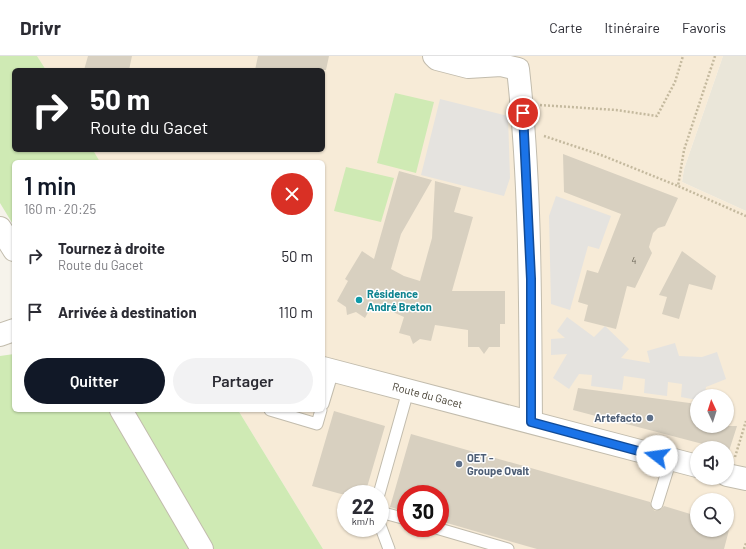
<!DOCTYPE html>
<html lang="fr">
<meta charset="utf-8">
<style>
:root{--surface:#fff;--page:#f2f2f3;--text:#2b2b33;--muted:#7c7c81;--line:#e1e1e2;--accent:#111827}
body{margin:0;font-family:Barlow,sans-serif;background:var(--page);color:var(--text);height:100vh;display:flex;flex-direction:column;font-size:15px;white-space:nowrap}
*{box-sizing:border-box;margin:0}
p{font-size:13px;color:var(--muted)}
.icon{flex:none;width:22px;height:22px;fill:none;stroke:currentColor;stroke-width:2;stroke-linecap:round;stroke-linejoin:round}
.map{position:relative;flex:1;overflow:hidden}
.drawer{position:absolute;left:12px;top:104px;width:313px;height:252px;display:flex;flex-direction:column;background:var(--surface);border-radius:6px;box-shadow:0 1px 3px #0004}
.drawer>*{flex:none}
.hud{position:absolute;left:12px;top:12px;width:313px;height:84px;border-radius:6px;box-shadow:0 1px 3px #0004;background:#202124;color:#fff;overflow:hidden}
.needle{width:26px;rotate:356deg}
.controls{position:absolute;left:690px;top:333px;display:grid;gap:8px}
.controls a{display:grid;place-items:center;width:44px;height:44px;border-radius:50%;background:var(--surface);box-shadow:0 1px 3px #0004;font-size:20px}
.speed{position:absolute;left:337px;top:429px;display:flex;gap:8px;font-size:20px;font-weight:700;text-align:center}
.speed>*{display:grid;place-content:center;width:52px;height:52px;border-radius:50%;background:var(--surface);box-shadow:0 1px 3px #0004;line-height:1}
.speed small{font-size:10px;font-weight:400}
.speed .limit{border:6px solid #d22;background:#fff;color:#111}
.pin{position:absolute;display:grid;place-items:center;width:34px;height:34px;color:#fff;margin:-17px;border:2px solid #fff;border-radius:50%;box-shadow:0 1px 4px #0007}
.me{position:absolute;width:44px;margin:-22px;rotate:285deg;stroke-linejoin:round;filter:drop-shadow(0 0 3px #0008)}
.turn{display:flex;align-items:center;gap:14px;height:84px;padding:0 12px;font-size:18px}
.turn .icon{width:52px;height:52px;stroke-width:2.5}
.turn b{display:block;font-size:28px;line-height:34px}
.round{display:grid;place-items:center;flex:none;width:42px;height:42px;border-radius:21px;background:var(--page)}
.headline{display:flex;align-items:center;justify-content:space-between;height:68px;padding:0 12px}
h1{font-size:24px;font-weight:600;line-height:30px;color:var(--accent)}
.action{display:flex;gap:8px;margin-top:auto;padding:8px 12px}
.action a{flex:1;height:46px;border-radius:24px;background:var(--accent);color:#fff;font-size:16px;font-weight:600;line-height:46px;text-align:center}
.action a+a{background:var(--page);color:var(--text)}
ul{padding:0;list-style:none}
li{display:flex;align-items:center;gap:12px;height:56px;padding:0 12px}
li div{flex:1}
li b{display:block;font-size:15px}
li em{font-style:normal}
header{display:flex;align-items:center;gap:24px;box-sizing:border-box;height:56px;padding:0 20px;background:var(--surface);border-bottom:1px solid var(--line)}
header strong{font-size:19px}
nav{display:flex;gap:22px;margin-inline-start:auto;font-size:14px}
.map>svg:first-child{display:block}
.residential{fill:#eae6d9}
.commercial{fill:#f7ebd7;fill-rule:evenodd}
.green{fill:#cfeab4}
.parking{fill:#e5e3df}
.building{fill:#d8d0c0}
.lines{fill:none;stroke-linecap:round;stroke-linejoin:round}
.service-casing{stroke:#c2bcad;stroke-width:13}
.minor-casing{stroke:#c2bcad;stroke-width:24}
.path{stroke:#c4b99e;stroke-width:2.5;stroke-dasharray:2 2;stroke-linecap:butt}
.service{stroke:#fff;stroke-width:11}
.minor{stroke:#fff;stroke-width:22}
.route-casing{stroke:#114b97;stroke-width:10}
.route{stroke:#1a73e8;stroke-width:7}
.culture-dot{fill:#0f9aa8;stroke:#fff;stroke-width:1.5}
.service-dot{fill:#5c6f8a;stroke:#fff;stroke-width:1.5}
.labels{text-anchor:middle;stroke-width:3;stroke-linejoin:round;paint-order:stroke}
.number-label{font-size:9px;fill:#6e685a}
.culture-label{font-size:11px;font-weight:bold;fill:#0d838f;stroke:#fff;text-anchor:start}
.street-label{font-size:11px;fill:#4b4538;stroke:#fff}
.service-label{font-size:11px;font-weight:bold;fill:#4e5e75;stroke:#fff;text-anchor:end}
</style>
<header>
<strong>Drivr</strong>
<nav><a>Carte</a><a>Itinéraire</a><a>Favoris</a></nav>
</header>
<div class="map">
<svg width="746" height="493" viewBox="0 0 746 493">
<rect width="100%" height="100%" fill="#f6f3eb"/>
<path class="residential" d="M 723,0 L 746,0 L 746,155 L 682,126 L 684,113 Z"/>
<path class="commercial" d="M 37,0 L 723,0 L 684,113 L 682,126 L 746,155 L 746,493 L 323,493 L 238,354 L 323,354 L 323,106 L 100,106 L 93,94 L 323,94 L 323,14 L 46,14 ZM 697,340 L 727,340 L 727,370 L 697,370 ZM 697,392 L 727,392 L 727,422 L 697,422 ZM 346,438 L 380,438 L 380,472 L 346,472 ZM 406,438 L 440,438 L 440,472 L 406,472 ZM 697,444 L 727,444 L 727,474 L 697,474 Z"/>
<path class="green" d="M 0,0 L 37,0 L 46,14 L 14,14 L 14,94 L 93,94 L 100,106 L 14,106 L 14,170 L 0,147 Z
M 395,37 L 434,46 L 416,117 L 377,107 Z
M 346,111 L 394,122 L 381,166 L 334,155 Z
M 14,298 L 14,354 L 238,354 L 323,493 L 0,493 L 0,300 Z"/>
<path class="parking" d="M 440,43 L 508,60 L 510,122 L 504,140 L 421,119 Z
M 556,140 L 611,160 L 599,193 L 588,190 L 570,254 L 551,248 L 549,160 Z
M 567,261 L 594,281 L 605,270 L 629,293 L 621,302 L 650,307 L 647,295 L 675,287 L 679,300 L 702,301 L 717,296 L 726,323 L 706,331 L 704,340 L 697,340 L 697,344 L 681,341 L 682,328 L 668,326 L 667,340 L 644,337 L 645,323 L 624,320 L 622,334 L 591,330 L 592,319 L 579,318 L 569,333 L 553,322 L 567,298 L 551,299 L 551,283 L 565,282 L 557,275 Z"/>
<path class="building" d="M 88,0 L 132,0 L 129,14 L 84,14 Z
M 258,0 L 329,0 L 326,14 L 255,14 Z
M 563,98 L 678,142 L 665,170 L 658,172 L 653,177 L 649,191 L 652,197 L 635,232 L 627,230 L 616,273 L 584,265 L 588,249 L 578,246 L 587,214 L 598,217 L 621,158 L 564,136 Z
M 399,115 L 432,124 L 401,178 L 391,213 L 404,220 L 420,225 L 432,182 L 435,125 L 461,132 L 454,156 L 473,161 L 452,235 L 505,235 L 505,268 L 500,268 L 500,291 L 489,291 L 484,298 L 479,291 L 468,291 L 468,274 L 435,269 L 431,285 L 420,283 L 413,288 L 410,280 L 399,277 L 404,261 L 373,247 L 365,262 L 356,256 L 347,259 L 346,251 L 337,245 L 348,225 L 345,223 L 362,195 L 374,203 Z
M 682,195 L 716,220 L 712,234 L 689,228 L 679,263 L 662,258 L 667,241 L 659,239 Z
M 578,332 L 697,348 L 697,370 L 737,370 L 729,395 L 727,394 L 727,392 L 718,392 L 573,354 Z
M 334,355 L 385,370 L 365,438 L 341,438 L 312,430 Z
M 411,378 L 650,446 L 652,452 L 655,455 L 661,453 L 664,450 L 697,460 L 697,474 L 729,474 L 724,493 L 537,493 L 440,465 L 440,438 L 406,438 L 406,456 L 390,451 Z"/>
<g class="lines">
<defs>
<path id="service" d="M 323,348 L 333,315
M 270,354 L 317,368 L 321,354
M 379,438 L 408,335
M 657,448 L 671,403
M 380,456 L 406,463
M 380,469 L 389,493
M 436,472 L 508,493"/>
<g id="minor">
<path d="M 434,0 L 437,3 L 468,11 L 501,9 L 518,13 C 531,130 530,248 531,366"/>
<path d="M 0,172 L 14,194"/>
<path d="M 0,279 L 14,274"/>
<path id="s1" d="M 323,312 L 697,410"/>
<path d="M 121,354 L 202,493"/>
<path d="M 727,419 L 746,423"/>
</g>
</defs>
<use href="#service" class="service-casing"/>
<use href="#minor" class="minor-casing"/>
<path class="path" d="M 715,0 L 684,94 L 678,130 L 746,160
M 540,49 L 616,54 L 657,60 L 675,26 L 683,0
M 544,80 L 601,99 L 678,130
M 735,401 L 746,365
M 744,493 L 746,487"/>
<use href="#service" class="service"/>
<use href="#minor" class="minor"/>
</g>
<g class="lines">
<defs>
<path id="route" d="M 523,57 L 531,223 L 531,366 L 657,400"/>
</defs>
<use href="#route" class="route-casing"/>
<use href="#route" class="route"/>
</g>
<circle class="culture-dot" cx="359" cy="244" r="4"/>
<g class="service-dot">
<circle cx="650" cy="362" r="4"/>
<circle cx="459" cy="408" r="4"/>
</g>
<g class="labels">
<g class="number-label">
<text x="634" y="208">4</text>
</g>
<g class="culture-label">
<text x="367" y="242">Résidence<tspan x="367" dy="13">André Breton</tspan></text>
</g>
<g class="street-label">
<text dy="4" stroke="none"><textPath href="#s1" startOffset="108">Route du Gacet</textPath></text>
</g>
<g class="service-label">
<text x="642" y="366">Artefacto</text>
<text x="467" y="406" text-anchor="start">OET -<tspan x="467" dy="13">Groupe Ovalt</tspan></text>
</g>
</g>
</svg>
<div class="controls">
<a><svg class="needle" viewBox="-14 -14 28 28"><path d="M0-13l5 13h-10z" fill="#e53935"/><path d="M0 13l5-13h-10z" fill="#7c7c81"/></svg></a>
<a><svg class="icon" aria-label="sound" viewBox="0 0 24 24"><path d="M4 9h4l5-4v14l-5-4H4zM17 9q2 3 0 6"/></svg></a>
<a><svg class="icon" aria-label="search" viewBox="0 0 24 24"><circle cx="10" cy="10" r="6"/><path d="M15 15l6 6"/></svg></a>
</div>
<div class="speed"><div>22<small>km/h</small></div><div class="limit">30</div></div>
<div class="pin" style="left:523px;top:57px;background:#d93025"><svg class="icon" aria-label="arrive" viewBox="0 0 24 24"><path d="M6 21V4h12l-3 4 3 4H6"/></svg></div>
<svg class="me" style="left:657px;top:400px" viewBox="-20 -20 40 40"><circle r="19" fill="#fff"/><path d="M0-13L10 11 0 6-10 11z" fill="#1a73e8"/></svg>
<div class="hud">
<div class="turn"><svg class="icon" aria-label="right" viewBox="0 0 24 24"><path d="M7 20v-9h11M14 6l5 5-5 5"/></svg><div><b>50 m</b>Route du Gacet</div></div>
</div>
<section class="drawer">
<div class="headline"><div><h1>1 min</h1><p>160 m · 20:25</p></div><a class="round" style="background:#d93025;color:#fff"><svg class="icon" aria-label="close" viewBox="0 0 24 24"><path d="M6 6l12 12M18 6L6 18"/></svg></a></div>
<ul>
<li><svg class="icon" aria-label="right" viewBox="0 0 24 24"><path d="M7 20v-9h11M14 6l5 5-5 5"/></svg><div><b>Tournez à droite</b><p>Route du Gacet</p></div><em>50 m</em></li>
<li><svg class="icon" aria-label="arrive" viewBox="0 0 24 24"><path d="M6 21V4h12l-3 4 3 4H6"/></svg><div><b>Arrivée à destination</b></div><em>110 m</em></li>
</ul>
<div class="action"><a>Quitter</a><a>Partager</a></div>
</section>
</div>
